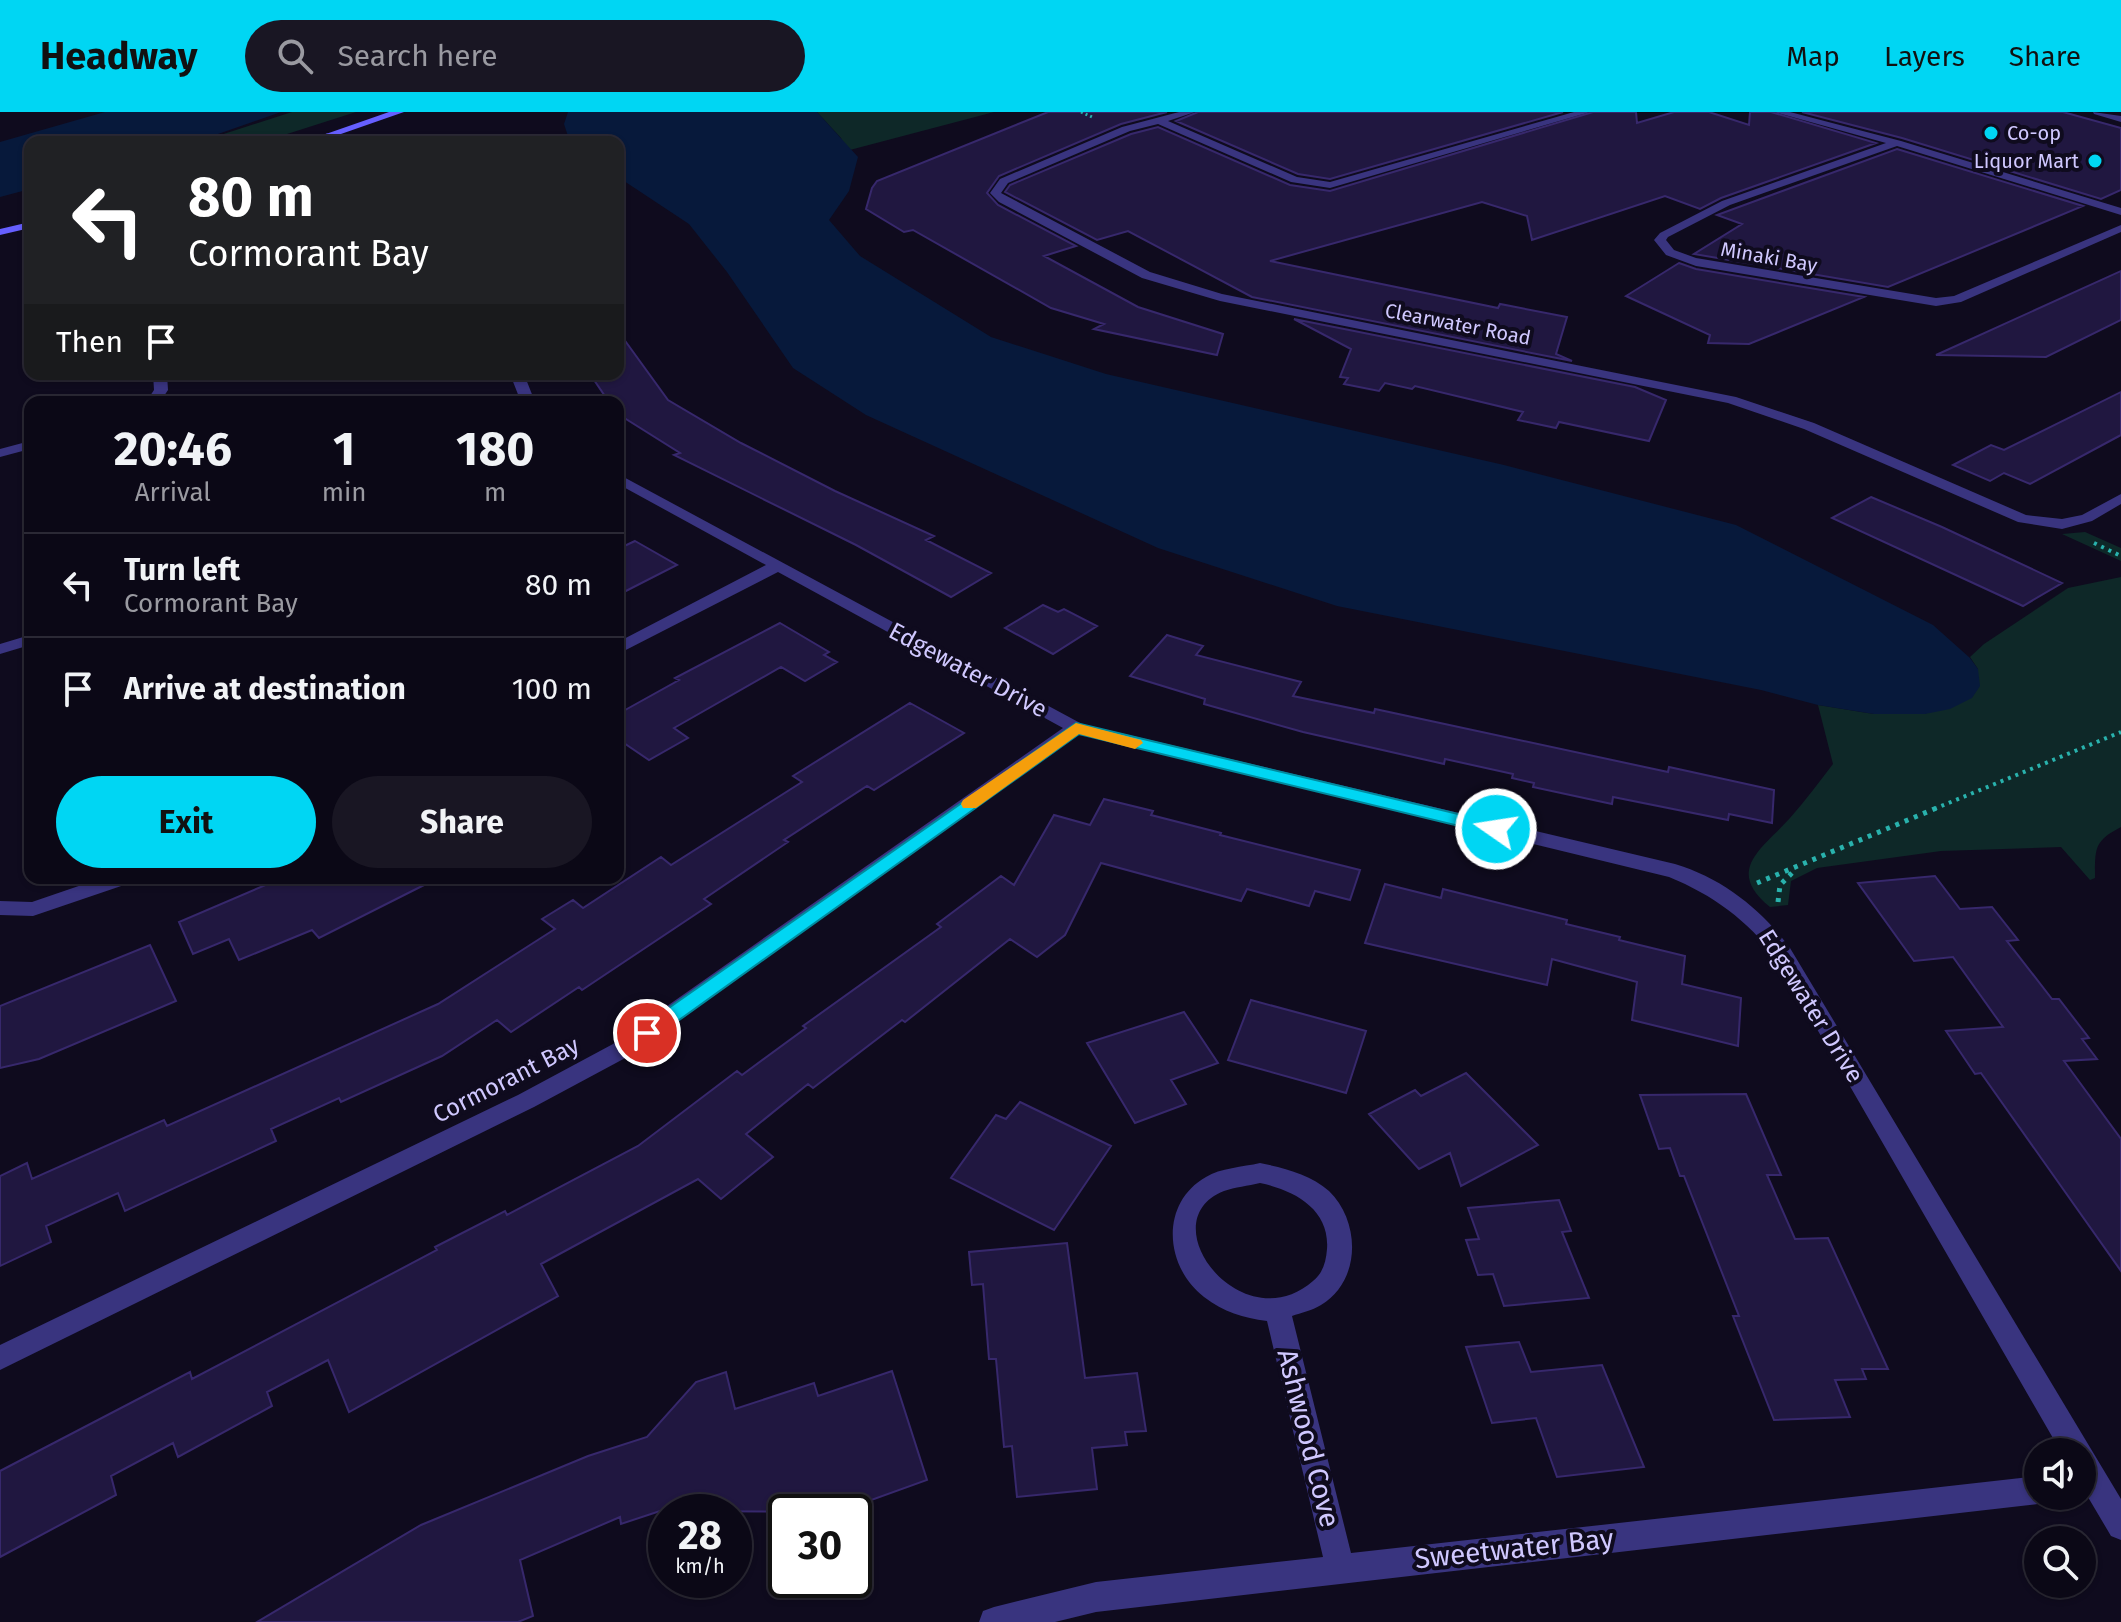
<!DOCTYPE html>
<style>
:root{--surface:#0b0816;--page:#191623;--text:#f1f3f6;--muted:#9a9aa1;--line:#2b2935;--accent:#00d6f3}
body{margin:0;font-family:"Fira Sans",sans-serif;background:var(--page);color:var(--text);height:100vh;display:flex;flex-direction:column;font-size:30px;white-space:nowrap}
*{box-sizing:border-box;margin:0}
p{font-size:26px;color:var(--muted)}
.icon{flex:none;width:44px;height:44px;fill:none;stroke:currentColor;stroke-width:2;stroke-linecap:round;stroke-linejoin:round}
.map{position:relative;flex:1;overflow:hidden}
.details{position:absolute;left:24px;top:284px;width:600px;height:488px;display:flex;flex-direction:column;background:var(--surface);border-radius:16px;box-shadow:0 2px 6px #0004,0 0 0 2px var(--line)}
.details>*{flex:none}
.banner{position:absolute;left:24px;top:24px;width:600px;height:244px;border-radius:16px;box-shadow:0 2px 6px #0004,0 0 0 2px var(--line);background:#202124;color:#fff;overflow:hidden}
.buttons{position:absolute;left:2024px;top:1326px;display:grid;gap:16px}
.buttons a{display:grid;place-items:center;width:72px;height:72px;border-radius:50%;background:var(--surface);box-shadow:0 2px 6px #0004,0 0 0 2px var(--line);font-size:40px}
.speed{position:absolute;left:648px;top:1382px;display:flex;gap:16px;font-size:40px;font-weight:700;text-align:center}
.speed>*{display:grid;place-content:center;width:104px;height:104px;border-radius:50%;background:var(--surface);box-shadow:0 2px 6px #0004,0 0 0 2px var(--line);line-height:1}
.speed small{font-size:20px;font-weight:400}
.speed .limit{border:4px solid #111;border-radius:12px;background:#fff;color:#111}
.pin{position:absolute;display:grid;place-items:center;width:68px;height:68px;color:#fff;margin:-34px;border:4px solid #fff;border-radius:50%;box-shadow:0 2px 8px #0007}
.me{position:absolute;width:88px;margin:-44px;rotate:283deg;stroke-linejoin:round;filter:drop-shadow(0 0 6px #0008)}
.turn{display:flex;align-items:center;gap:28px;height:168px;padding:0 32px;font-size:36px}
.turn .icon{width:104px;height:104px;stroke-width:2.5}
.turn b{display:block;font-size:56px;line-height:68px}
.then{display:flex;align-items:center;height:76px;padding:0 32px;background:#0003;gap:16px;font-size:30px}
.eta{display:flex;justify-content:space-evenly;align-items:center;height:136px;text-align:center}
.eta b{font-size:48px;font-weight:700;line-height:56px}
.action{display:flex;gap:16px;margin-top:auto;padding:16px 32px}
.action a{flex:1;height:92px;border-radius:48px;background:var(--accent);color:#111;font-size:32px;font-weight:700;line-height:92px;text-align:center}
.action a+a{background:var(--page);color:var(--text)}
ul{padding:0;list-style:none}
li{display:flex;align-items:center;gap:24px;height:104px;padding:0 32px;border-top:2px solid var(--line)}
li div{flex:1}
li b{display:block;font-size:30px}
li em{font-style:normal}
header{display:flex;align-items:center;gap:48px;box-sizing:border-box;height:112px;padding:0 40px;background:var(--accent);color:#111}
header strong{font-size:38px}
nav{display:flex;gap:44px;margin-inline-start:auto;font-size:28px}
.search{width:560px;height:72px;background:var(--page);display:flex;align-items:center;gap:20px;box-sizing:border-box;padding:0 28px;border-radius:44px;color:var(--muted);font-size:30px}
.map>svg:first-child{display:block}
.green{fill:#0e2828}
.water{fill:#07193b}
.building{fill:#201740;stroke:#37286c;stroke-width:2}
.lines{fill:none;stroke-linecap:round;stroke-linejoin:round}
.path-far2{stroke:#29b2ad;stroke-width:3;stroke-dasharray:2 3;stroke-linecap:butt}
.path-far1{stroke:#29b2ad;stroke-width:4;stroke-dasharray:3 5;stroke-linecap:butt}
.path{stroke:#29b2ad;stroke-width:5;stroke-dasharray:4 6;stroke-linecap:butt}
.lane{fill:#39347f;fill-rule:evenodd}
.street{fill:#39347f;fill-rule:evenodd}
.secondary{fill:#665fff;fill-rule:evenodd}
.route{fill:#00d6f3;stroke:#008b9e;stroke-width:2}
.slow{fill:#f59e0b}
.poi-dot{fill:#00d6f3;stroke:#0f0b1e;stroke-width:3}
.labels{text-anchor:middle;stroke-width:8;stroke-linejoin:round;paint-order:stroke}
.far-poi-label{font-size:20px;fill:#d0c8ff;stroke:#0f0b1e;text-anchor:start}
.far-street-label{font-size:20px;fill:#d0c8ff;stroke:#0f0b1e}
.street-label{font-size:24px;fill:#d0c8ff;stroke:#0f0b1e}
.near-street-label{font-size:28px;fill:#d0c8ff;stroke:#0f0b1e}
</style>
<header>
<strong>Headway</strong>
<div class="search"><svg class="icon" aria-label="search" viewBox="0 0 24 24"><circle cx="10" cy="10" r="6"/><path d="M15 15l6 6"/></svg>Search here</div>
<nav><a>Map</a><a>Layers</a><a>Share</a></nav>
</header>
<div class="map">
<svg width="2121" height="1510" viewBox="0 0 2121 1510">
<rect width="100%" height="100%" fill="#0f0b1e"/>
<path class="green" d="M 292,0 L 356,0 L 262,30 L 199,30 Z
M 817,0 L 994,0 L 846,39 L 841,26 Z
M 2085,420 L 2121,436 L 2121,449 L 2062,422 Z
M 2121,465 L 2121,715 C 2094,729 2095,736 2095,766 L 2090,768 L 2061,735 L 1941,739 L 1817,756 L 1791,769 L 1788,793 L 1770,795 C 1724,758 1763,736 1790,706 C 1805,689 1819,670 1833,652 L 1818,593 L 1874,602 L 1925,602 L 1978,557 L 1970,545 L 1984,532 L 2068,476 Z"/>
<path class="water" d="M 105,0 L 281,0 L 195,30 L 30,30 L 30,77 L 0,85 L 0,30 Z
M 568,0 L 817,0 L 858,45 L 849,79 L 829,108 L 860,144 L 991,225 L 1106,262 L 1504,353 L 1736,413 L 1933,513 L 1970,546 L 1978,557 L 1980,574 L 1972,586 L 1950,597 L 1925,602 L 1874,602 L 1818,593 L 1761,578 L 1337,494 L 1158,436 L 866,303 L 793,256 L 727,160 L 689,112 L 618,65 L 618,30 L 570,30 L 564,12 Z"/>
<path class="building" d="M 1048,0 L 1167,0 L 1121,12 L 999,64 L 987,81 L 998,93 L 1076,134 L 1044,144 L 1138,195 L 1223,222 L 1217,243 L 1094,217 L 1104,212 L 1051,196 L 913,118 L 904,120 L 866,97 L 872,76 L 877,69 Z
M 1198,0 L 1563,0 L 1330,67 L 1298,62 L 1176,9 Z
M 1593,0 L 1636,0 L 1637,11 L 1674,0 L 1709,0 L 1749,13 L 1750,0 L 1771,0 L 1876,31 L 1721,86 L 1700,97 L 1665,84 L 1532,128 L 1527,104 L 1482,90 L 1270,149 L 1498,196 L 1500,192 L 1567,205 L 1556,242 L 1572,249 L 1252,185 L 1128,119 L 1097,128 L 1005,80 L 1010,73 L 1131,22 L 1158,15 L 1290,73 L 1330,79 Z
M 1802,0 L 2063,0 L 2121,16 L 2121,78 L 2101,87 L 1902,26 Z
M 1897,37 L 2083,94 L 1888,175 L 1694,142 L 1742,112 L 1717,103 Z
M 1679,151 L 1696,157 L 1864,185 L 1749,232 L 1708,231 L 1710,223 L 1626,184 Z
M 2121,159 L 2121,208 L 2046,245 L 1936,243 Z
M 1294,207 L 1635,275 L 1666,288 L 1649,329 L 1559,310 L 1556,316 L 1518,308 L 1523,300 L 1415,274 L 1412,277 L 1385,271 L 1379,279 L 1344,272 L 1348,266 L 1340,265 L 1351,237 Z
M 618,219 L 668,288 L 741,331 L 835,379 L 934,424 L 926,428 L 991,461 L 951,485 L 856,433 L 674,343 L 680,341 L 618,302 L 618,290 L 609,290 L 592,265 L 618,262 Z
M 2121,280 L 2121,323 L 2030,372 L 2004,361 L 1990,369 L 1953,353 L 1991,333 L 2004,338 Z
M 1871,385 L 1942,415 L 2062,471 L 2023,494 L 1832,406 Z
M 635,429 L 677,453 L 618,483 L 618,437 Z
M 1043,493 L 1058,500 L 1064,497 L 1097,514 L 1053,542 L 1005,516 Z
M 780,511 L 829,540 L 824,543 L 837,550 L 805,569 L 781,555 L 674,616 L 688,626 L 649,648 L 618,627 L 618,602 L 679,568 L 675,566 Z
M 1167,523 L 1203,534 L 1196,543 L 1301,570 L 1293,584 L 1374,601 L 1375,597 L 1668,660 L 1669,655 L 1774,678 L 1772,711 L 1729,702 L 1728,708 L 1613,685 L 1612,692 L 1533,675 L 1534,671 L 1512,666 L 1513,662 L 1445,647 L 1444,652 L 1303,620 L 1204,592 L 1205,587 L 1130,564 Z
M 910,591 L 964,621 L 874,678 L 867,674 L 784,728 L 788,730 L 704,787 L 711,792 L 582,878 L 579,875 L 511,920 L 497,908 L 442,944 L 341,990 L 339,986 L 271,1017 L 276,1029 L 125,1099 L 118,1081 L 46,1114 L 51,1130 L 0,1154 L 0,1064 L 27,1051 L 32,1067 L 164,1008 L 167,1014 L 438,892 L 555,817 L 542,807 L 573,788 L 583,796 L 661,745 L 671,753 L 802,670 L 793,664 Z
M 1104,687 L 1153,699 L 1151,703 L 1221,721 L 1220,723 L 1360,758 L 1350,788 L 1315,779 L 1309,794 L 1247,777 L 1241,789 L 1101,751 L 1065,823 L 1037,845 L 1010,827 L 905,910 L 902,908 L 813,976 L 808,972 L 746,1022 L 773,1045 L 721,1087 L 698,1067 L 541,1152 L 558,1184 L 349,1300 L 328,1248 L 267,1280 L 272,1294 L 178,1345 L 173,1331 L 111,1364 L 116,1383 L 0,1445 L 0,1359 L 190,1260 L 192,1267 L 437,1138 L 435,1135 L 505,1099 L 507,1103 L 638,1034 L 737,959 L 742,963 L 806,916 L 803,914 L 941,815 L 937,812 L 1001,764 L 1014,773 L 1054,703 L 1090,713 Z
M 1935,764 L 1960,797 L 1992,795 L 2018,828 L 2007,829 L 2052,887 L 2059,887 L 2089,926 L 2082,927 L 2097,947 L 2064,949 L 2121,1027 L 2121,1159 L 1981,961 L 1975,962 L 1946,919 L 2003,915 L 1953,845 L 1914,849 L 1858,771 Z
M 282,766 L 438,766 L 319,826 L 312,818 L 239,848 L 229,827 L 193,842 L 179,810 Z
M 1385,772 L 1441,786 L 1443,777 L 1567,808 L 1566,812 L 1620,825 L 1619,828 L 1685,844 L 1682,872 L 1741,886 L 1738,934 L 1632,908 L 1637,870 L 1552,847 L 1547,873 L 1365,831 Z
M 150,833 L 176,889 L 39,947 L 0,956 L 0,894 Z
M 1251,888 L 1366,919 L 1346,981 L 1228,948 Z
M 1184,900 L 1218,951 L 1171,968 L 1186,992 L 1135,1011 L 1087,931 Z
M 1466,961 L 1538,1033 L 1461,1074 L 1450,1041 L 1419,1057 L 1369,1002 L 1415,978 L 1421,984 Z
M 1746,982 L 1781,1063 L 1767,1063 L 1795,1127 L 1828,1126 L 1888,1257 L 1862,1257 L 1866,1267 L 1835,1268 L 1850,1305 L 1774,1308 L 1733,1204 L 1739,1204 L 1684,1064 L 1680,1064 L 1670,1036 L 1659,1037 L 1640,983 Z
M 1020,990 L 1111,1034 L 1054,1118 L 951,1066 L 996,1003 L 1006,1007 Z
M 1559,1088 L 1571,1119 L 1562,1120 L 1589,1186 L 1504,1194 L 1493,1162 L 1478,1163 L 1466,1128 L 1479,1127 L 1468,1096 Z
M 1067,1131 L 1085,1266 L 1137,1261 L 1146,1319 L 1125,1320 L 1127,1333 L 1092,1336 L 1097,1377 L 1017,1385 L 1012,1334 L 1004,1335 L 996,1247 L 989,1247 L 983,1172 L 972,1173 L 969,1140 Z
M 1519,1230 L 1531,1260 L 1602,1253 L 1644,1355 L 1557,1365 L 1536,1306 L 1492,1311 L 1466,1235 Z
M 892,1259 L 927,1368 L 838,1400 L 660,1399 L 621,1412 L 620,1405 L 520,1448 L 533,1504 L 518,1510 L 257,1510 L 421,1413 L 588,1344 L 647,1325 L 696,1270 L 726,1260 L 735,1297 L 814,1271 L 818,1284 Z"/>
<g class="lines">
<path class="path-far2" d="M 1081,0 L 1092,5"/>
<path class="path-far1" d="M 2094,431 L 2121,444
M 1934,697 L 2121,620"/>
<path class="path" d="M 1757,771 L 1939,695
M 1778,790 L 1780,773 L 1795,758"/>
<path class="lane" d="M 2093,0 L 2121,4 L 2121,10 L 2094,2 Z"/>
<path class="street" d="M 1179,0 L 1195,0 L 1168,9 L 1297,65 L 1330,70 L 1574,0 L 1590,0 L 1330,76 L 1291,70 L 1158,12 L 1130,19 L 1008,71 L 1001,81 L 1150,160 L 1222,182 L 1736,285 L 1814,311 L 2026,403 L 2062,407 L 2082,403 L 2121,382 L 2121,392 L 2092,409 L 2062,417 L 2018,410 L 1804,317 L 1728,291 L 1220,189 L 1142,166 L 999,90 L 990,81 L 1000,67 L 1122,15 Z
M 1774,0 L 1790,0 L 1901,29 L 2121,96 L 2121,103 L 1897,34 L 1730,93 L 1668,125 L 1666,128 L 1674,138 L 1696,146 L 1936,186 L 1954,184 L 2121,113 L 2121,120 L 1961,190 L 1936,194 L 1696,154 L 1666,143 L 1654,128 L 1660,121 L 1722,89 L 1886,31 Z
M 327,21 L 345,28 L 346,30 L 323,26 L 322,24 Z
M 153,262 L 167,262 L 168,278 L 160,290 L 146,290 L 154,278 Z
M 510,262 L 524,262 L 535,290 L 521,290 Z
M 30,329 L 30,337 L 0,345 L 0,337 Z
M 618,362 L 1082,612 L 1675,752 C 1722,766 1761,797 1790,836 L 2121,1387 L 2121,1428 L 2111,1424 L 2082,1375 L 2082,1340 L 2061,1340 L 1776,846 C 1747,808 1713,783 1669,765 L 1079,622 L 629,944 L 534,995 L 0,1258 L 0,1233 L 518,983 L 613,932 L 1063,616 L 778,460 L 618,542 L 618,530 L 766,453 L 618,372 Z
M 30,523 L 30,533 L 0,542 L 0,532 Z
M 102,766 L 133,766 L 130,771 L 33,804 L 0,803 L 0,789 L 32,790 Z
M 1260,1051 C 1284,1056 1310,1062 1329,1079 C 1361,1110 1361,1169 1321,1193 C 1313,1198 1301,1201 1292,1204 L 1351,1441 L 2038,1364 L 2038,1384 L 2050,1384 L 2038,1392 L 1096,1500 L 1055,1510 L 979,1510 L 983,1499 L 994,1495 L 1096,1470 L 1323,1445 L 1267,1209 C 1243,1206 1224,1200 1204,1185 C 1164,1154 1160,1091 1206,1065 C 1220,1056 1243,1055 1260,1051 ZM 1260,1071 C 1294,1078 1330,1097 1327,1137 C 1326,1150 1323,1161 1313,1169 C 1242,1231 1148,1109 1224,1079 C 1235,1075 1248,1074 1260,1071 Z"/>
<path class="secondary" d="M 389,0 L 404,0 L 318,30 L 303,30 Z
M 30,110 L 30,116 L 0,123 L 0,117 Z"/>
</g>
<path class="route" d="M 1076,611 L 1496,711 L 1505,717 L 1496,723 L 1079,622 L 654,926 L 640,926 L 637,921 L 640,916 Z"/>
<path class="slow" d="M 1076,611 L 1141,628 L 1143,631 L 1135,637 L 1079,622 L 976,696 L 963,696 L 961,692 L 963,688 Z"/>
<g class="poi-dot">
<circle cx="1991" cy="21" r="8"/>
<circle cx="2095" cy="49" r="8"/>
</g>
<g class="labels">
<g class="far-poi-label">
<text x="2007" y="28">Co-op</text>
<text x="2079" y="56" text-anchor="end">Liquor Mart</text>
</g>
<g class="far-street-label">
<text transform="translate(1769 145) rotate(10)" y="7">Minaki Bay</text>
<text transform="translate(1458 212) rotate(11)" y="7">Clearwater Road</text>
</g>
<g class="street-label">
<text transform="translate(968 558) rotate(28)" y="8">Edgewater Drive</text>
<text transform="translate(1811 894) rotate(58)" y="8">Edgewater Drive</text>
<text transform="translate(506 968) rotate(-27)" y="8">Cormorant Bay</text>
</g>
<g class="near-street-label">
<text transform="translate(1309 1326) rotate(76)" y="10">Ashwood Cove</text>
<text transform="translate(1514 1436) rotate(-6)" y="10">Sweetwater Bay</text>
</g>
</g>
</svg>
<div class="buttons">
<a><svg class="icon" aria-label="sound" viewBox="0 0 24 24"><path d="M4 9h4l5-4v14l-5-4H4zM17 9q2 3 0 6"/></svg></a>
<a><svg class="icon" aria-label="search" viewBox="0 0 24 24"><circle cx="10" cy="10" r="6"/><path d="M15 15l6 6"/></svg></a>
</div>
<div class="speed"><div>28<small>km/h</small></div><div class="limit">30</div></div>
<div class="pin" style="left:647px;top:921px;background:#d93025"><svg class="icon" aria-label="arrive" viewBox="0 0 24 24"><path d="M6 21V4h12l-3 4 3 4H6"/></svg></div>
<svg class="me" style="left:1496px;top:717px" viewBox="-20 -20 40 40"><circle r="17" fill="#00d6f3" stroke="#fff" stroke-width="3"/><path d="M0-11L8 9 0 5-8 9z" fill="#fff"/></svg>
<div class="banner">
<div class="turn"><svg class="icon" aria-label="left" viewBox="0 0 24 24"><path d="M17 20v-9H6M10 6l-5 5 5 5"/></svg><div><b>80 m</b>Cormorant Bay</div></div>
<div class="then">Then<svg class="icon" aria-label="arrive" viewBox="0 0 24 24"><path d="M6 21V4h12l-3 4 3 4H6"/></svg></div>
</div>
<section class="details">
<div class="eta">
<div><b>20:46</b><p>Arrival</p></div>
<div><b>1</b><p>min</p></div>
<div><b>180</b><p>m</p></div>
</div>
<ul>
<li><svg class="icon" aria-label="left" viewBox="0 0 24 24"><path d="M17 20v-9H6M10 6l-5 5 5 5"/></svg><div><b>Turn left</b><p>Cormorant Bay</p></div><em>80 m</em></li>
<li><svg class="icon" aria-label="arrive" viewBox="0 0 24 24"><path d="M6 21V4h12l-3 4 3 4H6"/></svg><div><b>Arrive at destination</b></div><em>100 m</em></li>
</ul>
<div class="action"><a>Exit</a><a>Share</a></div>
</section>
</div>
